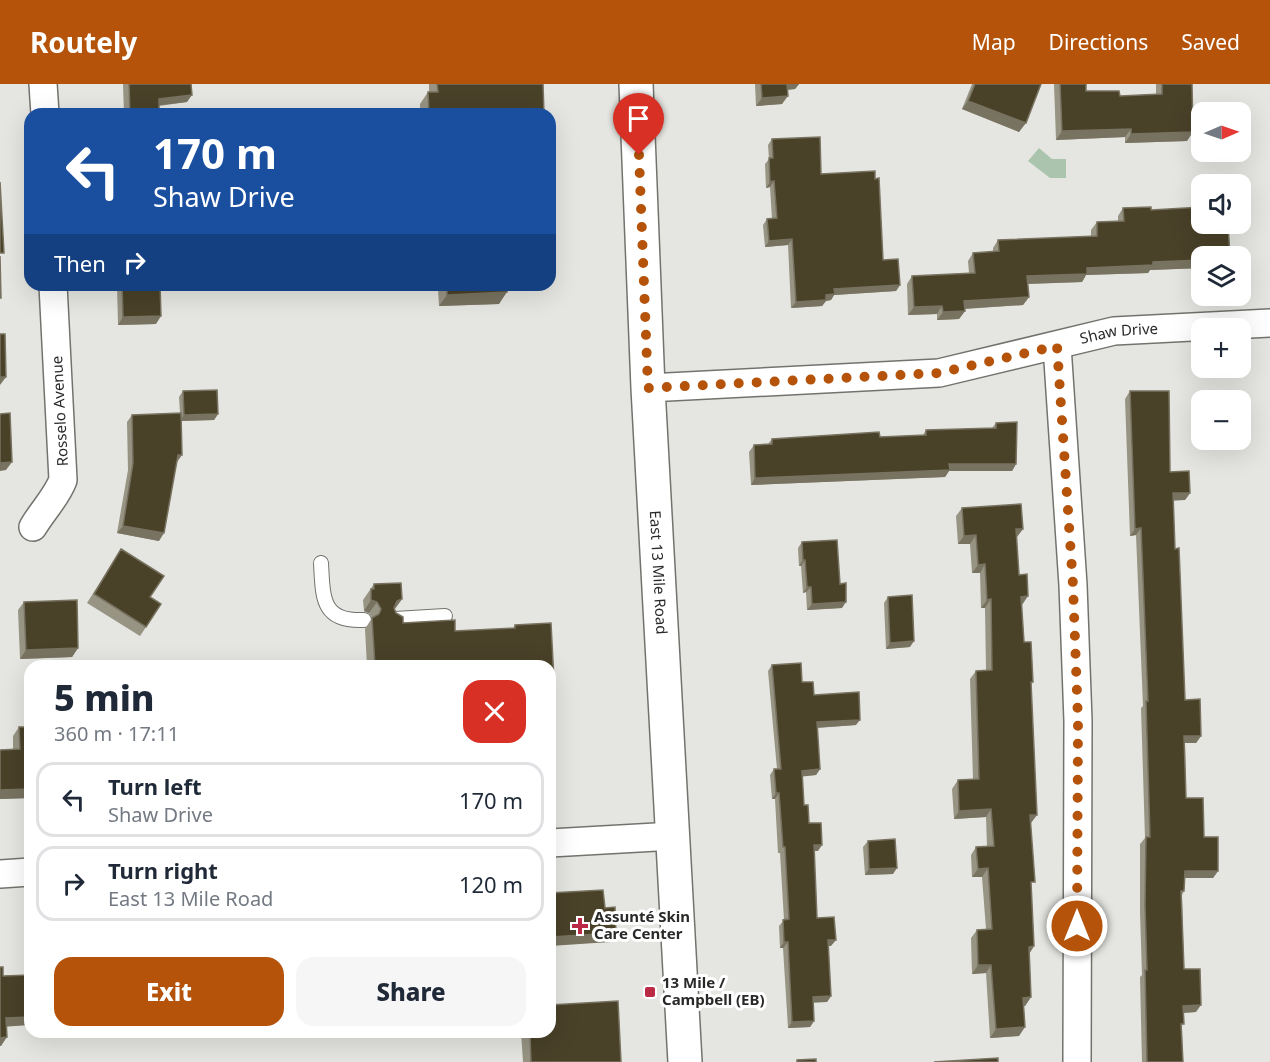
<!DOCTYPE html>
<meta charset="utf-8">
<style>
:root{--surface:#fff;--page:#f6f6f7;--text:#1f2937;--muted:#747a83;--line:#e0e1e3;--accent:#b45309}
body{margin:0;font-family:"Noto Sans",sans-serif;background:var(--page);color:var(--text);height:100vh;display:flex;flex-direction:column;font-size:22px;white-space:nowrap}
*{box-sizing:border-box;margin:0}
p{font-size:20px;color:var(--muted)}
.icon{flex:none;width:33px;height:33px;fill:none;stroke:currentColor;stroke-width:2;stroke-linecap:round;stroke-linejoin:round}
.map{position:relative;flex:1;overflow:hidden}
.details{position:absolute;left:24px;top:576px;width:532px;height:378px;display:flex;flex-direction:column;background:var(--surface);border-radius:18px;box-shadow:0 6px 24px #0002}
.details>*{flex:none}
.top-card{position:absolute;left:24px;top:24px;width:532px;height:183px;border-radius:18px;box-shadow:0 6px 24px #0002;background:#1a4fa0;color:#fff;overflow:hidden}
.needle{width:39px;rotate:88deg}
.buttons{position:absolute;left:1191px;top:18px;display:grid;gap:12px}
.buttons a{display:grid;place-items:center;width:60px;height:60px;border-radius:12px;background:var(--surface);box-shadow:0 6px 24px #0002;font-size:30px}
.pin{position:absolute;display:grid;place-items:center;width:51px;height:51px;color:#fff;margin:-62px -26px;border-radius:50% 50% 50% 0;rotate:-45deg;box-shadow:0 0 6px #0007}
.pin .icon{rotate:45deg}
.me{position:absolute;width:66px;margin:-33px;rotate:0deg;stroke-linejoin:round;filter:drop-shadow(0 0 4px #0008)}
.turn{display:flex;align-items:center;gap:21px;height:126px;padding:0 30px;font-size:27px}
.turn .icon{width:78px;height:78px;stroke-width:2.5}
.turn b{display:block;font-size:42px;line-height:51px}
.then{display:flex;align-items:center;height:57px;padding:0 30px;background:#0003;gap:12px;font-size:22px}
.round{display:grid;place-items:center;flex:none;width:63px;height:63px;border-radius:18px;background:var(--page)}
.summary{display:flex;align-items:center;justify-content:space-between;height:102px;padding:0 30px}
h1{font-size:36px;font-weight:800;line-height:45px}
.action{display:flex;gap:12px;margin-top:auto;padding:12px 30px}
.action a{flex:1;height:69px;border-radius:18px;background:var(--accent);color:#fff;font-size:24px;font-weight:800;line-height:69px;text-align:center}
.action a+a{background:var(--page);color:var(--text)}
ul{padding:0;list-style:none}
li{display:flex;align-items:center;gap:18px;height:75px;margin:0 12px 9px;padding:0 18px;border:3px solid var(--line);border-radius:18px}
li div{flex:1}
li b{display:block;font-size:22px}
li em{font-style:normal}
header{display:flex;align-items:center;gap:36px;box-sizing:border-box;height:84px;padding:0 30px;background:var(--accent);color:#fff}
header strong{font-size:28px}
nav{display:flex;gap:33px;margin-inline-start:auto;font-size:21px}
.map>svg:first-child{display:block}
.water{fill:#abc4ae}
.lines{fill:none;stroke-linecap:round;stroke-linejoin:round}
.service-casing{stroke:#73736e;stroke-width:16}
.minor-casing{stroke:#73736e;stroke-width:30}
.secondary-casing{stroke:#73736e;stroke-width:36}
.service{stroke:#fff;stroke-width:14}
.minor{stroke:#fff;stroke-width:27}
.secondary{stroke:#fff;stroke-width:33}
.wall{fill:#979484}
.shaded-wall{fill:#787260}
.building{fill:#494128;stroke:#787260;stroke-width:1.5}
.route{stroke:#b45309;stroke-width:10;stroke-dasharray:0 18}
.poi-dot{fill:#bb2a44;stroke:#fff;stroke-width:2}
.labels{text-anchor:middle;stroke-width:6;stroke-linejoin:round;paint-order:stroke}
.street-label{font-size:15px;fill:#292a28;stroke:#fff}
.poi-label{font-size:15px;font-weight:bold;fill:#292a28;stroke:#fff;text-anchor:start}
</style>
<header>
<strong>Routely</strong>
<nav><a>Map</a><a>Directions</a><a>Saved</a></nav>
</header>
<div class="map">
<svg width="1270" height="978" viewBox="0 0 1270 978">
<rect width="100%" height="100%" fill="#e5e6e1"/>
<path class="water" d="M 1039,64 L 1052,75 L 1066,75 L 1066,94 L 1050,94 L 1028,77 Z"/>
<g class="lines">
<defs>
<path id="service" d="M 321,479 C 323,513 321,538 364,536
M 395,535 L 445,532"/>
<g id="minor">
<path d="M 43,0 L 45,30"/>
<path d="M 1057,262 L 1073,501 L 1078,637 L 1077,978"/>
<path id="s1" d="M 648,304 L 939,289 L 1114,247 L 1270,239"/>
<path d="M 33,443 C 43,426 56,414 63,396 L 53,201"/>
<path d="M 550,759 L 674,752"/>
<path d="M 0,790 L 30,788"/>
</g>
<g id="secondary">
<path id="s2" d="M 636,0 L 648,304 L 685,978"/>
</g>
</defs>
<use href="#service" class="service-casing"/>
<use href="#minor" class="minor-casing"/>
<use href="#secondary" class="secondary-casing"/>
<use href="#service" class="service"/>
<use href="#minor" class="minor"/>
<use href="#secondary" class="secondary"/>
</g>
<path class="wall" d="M 123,0 L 191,0 L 187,18 L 159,22 L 159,30 L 124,30 Z
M 429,0 L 543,0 L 544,30 L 420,30 L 420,20 L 428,8 L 429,8 Z
M 755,0 L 799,0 L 795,5 L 788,6 L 782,20 L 756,22 Z
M 972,0 L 1041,0 L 1019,48 L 962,25 Z
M 1054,0 L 1086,0 L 1086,7 L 1120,12 L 1156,11 L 1156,0 L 1192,0 L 1187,57 L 1125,59 L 1125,53 L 1056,56 Z
M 772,55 L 821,90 L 883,176 L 900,201 L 896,207 L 834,211 L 831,216 L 826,217 L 822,222 L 791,224 L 788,161 L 765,163 L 763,141 L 767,135 L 772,135 L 770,103 L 766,104 L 765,80 L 769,75 L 768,61 Z
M 1123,124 L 1151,126 L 1202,172 L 1202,184 L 1150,186 L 1148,189 L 1086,191 L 1082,198 L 1028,200 L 1029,213 L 1023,221 L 965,225 L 965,227 L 959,235 L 937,236 L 937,230 L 908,231 L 907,200 L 912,192 L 969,189 L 968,177 L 973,169 L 993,168 L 993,164 L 998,156 L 1091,152 L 1091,146 L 1097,138 L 1118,138 L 1118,132 Z
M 117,201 L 160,201 L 156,240 L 118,241 Z
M 416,201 L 507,201 L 499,220 L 439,222 L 438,205 L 416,206 Z
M 183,307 L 218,330 L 214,336 L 181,337 L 177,378 L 159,457 L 117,449 L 128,386 L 127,338 L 132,331 L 180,329 L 179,313 Z
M 1130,307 L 1170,388 L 1190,409 L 1185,416 L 1173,416 L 1175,465 L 1185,616 L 1201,652 L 1196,659 L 1185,659 L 1186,714 L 1218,787 L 1213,794 L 1184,794 L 1184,807 L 1182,811 L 1184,885 L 1196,928 L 1184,929 L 1182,943 L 1183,978 L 1142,978 L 1140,893 L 1142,891 L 1140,828 L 1140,760 L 1145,754 L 1141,624 L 1143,622 L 1136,451 L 1130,452 L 1125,315 Z
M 996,339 L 1016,380 L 1012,387 L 949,387 L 945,393 L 751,401 L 749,368 L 754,361 L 768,360 L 772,355 L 880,353 L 923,351 L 926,346 L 992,344 Z
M 962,424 L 1023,445 L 1016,453 L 1022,521 L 1024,558 L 1033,598 L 1031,601 L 1031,803 L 1034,862 L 1029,870 L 1031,913 L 1025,922 L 1023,922 L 1019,952 L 990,954 L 986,889 L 972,890 L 971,854 L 977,846 L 986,845 L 982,793 L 972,793 L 971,771 L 976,763 L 987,762 L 986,733 L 954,735 L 952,705 L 958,696 L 973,695 L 970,595 L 976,587 L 986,586 L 985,524 L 981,524 L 980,489 L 972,489 L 970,460 L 958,460 L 956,432 Z
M 802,458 L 840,500 L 842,524 L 807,526 L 806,508 L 803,509 L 801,482 L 799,482 L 798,464 Z
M 121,465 L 150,513 L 146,543 L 140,552 L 87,519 Z
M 374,500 L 402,515 L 394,526 L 396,529 L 403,539 L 455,547 L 513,544 L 515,541 L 550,582 L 367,582 L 365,545 L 372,534 L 369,529 L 364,527 L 363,516 Z
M 888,513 L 910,563 L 886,565 L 884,519 Z
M 24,518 L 78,564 L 72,573 L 20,575 L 18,526 Z
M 772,581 L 802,598 L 814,611 L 856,641 L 817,644 L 820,685 L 816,691 L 802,692 L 804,721 L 818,767 L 814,767 L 817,834 L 831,862 L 828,862 L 831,912 L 827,918 L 813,918 L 814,937 L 810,943 L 788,944 L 783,864 L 780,864 L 779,842 L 784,836 L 780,769 L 778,769 L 775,715 L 772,715 L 770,691 L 774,685 L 777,685 L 768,587 Z
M 19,643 L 30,643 L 30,714 L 0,715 L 0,666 L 13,665 L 13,652 Z
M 868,757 L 893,790 L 865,791 L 863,763 Z
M 521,948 L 550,948 L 621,978 L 523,978 Z"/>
<path class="shaded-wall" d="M 786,0 L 799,0 L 795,5 L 782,6 Z
M 192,11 L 187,18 L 153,22 L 159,15 Z
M 788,12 L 782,20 L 756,22 L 762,14 Z
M 968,17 L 1026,39 L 1019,48 L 962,25 Z
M 1131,45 L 1125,53 L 1056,56 L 1062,47 Z
M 1193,48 L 1187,57 L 1125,59 L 1131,50 Z
M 774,97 L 770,103 L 766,104 L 770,98 Z
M 792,155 L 788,161 L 765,163 L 769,157 Z
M 1202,176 L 1202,184 L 1150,186 L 1148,189 L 1086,191 L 1082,198 L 1022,200 L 1027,192 L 1087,184 L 1153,178 Z
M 420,201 L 441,201 L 438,205 L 416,206 Z
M 900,201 L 896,207 L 834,211 L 831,216 L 826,217 L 822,222 L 791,224 L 796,218 L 826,211 L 834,205 Z
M 507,208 L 499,220 L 439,222 L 447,211 Z
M 1029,213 L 1023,221 L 959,225 L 964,217 Z
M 942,222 L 937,230 L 908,231 L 914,223 Z
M 965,227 L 959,235 L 937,236 L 943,228 Z
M 161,232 L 156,240 L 118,241 L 123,233 Z
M 0,293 L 6,293 L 0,301 Z
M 218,330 L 214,336 L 180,337 L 184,331 Z
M 178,371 L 182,371 L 177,378 L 172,378 Z
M 12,378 L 6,386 L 0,387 L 0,379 Z
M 949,380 L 1016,380 L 1012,387 L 949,387 L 945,393 L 751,401 L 755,394 Z
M 1173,409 L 1190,409 L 1185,416 L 1168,417 Z
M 123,442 L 164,449 L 159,457 L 117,449 Z
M 1141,444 L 1136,451 L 1130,452 L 1135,445 Z
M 1016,445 L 1023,445 L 1017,453 L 1010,453 Z
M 976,451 L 970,460 L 958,460 L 964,452 Z
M 803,476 L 805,476 L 801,482 L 799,482 Z
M 985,480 L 980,489 L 972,489 L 978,481 Z
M 807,503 L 811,503 L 806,508 L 803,509 Z
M 1028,512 L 1022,521 L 1021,513 Z
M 402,515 L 394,526 L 390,528 L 397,517 Z
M 991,515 L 985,524 L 981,524 L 987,516 Z
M 371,516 L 377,518 L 369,529 L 364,527 Z
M 846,518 L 842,524 L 807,526 L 812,520 Z
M 914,557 L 910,563 L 886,565 L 890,559 Z
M 78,564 L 72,573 L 20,575 L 26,566 Z
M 860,636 L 856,641 L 813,644 L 817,638 Z
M 1184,652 L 1201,652 L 1196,659 L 1179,659 Z
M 820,685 L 816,691 L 798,693 L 802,687 Z
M 30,705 L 30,714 L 0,715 L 0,706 Z
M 776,709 L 779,709 L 775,715 L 772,715 Z
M 991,725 L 986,733 L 954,735 L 959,727 Z
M 1030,731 L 1037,731 L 1031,739 Z
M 814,761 L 822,761 L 818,767 L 809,767 Z
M 897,784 L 893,790 L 865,791 L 869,785 Z
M 988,784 L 982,793 L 972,793 L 978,785 Z
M 1185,787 L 1218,787 L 1213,794 L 1179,794 Z
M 616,849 L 610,858 L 550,862 L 550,853 Z
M 828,856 L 836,856 L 831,862 L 824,862 Z
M 784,858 L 788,858 L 783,864 L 780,864 Z
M 1034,862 L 1029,870 L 1029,863 Z
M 978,881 L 991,881 L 986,889 L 972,890 Z
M 831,912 L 827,918 L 808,919 L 813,913 Z
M 1031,913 L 1025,922 L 1017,922 L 1023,914 Z
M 1201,921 L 1196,928 L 1178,929 L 1183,922 Z
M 30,933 L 30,941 L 0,943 L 6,934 Z
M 814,937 L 810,943 L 788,944 L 792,938 Z
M 1025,943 L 1019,952 L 990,954 L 996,945 Z
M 7,953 L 1,962 L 0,962 L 0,954 Z"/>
<path class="building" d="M 129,0 L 191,0 L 192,11 L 159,15 L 159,30 L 130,30 Z
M 437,0 L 543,0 L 544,30 L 429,30 L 428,8 L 438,8 Z
M 761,0 L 787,0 L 788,12 L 762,14 Z
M 975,0 L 1041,0 L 1026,39 L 968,17 Z
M 1060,0 L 1086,0 L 1086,7 L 1119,7 L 1120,12 L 1162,10 L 1162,0 L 1192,0 L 1193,48 L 1131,50 L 1131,45 L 1062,47 Z
M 820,53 L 821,90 L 875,87 L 875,95 L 879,94 L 883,176 L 898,175 L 900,201 L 834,205 L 835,210 L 826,211 L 826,216 L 796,218 L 792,155 L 769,157 L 767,135 L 777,134 L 774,97 L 770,98 L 769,74 L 773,74 L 772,55 Z
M 0,98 L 4,169 L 0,169 Z
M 1151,123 L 1151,126 L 1202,123 L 1202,140 L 1228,140 L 1230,172 L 1202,172 L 1202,176 L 1153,178 L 1153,181 L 1087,184 L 1087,190 L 1027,192 L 1029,213 L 964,217 L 965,227 L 943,228 L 942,222 L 914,223 L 912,192 L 975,189 L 973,169 L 999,167 L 998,156 L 1097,152 L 1097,138 L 1124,137 L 1123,124 Z
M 0,172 L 1,214 L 0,214 Z
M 122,201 L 160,201 L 161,232 L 123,233 Z
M 447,201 L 507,201 L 507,208 L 447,211 Z
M 0,250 L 5,250 L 6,293 L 0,293 Z
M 217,306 L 218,330 L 184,331 L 183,307 Z
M 1130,307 L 1169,307 L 1170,388 L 1189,387 L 1190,409 L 1173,409 L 1175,465 L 1179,464 L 1185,616 L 1200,615 L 1201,652 L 1184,652 L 1186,714 L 1203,714 L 1204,753 L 1218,753 L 1218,787 L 1185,787 L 1184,807 L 1181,807 L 1184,885 L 1200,885 L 1201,921 L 1183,922 L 1184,940 L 1181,940 L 1183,978 L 1147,978 L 1145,886 L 1147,886 L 1145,821 L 1146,753 L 1150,753 L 1146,617 L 1148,617 L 1141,444 L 1135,445 Z
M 10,329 L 12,378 L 0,379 L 0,330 Z
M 181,329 L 182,371 L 178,371 L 164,449 L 123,442 L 133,379 L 132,331 Z
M 1017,338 L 1016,380 L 949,380 L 950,386 L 755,394 L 754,361 L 772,360 L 772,355 L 879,348 L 880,353 L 926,351 L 926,346 L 996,344 L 996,339 Z
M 1021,420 L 1023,445 L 1016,445 L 1019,491 L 1027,490 L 1028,512 L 1021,513 L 1024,558 L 1031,558 L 1033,598 L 1031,598 L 1037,731 L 1030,731 L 1035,798 L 1031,798 L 1034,862 L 1029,863 L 1031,913 L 1023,914 L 1025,943 L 996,945 L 991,881 L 978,881 L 977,846 L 992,845 L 988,784 L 978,785 L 976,763 L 994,762 L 991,725 L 959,727 L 958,696 L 979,695 L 976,587 L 992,586 L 991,515 L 987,516 L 985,480 L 978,481 L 976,451 L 964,452 L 962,424 Z
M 837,456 L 840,500 L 846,499 L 846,518 L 812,520 L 811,503 L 807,503 L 805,476 L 803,476 L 802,458 Z
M 121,465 L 164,492 L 150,513 L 161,520 L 146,543 L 94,510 Z
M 401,499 L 402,515 L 397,517 L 394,524 L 396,529 L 403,533 L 403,539 L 455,536 L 455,547 L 515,544 L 515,541 L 551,539 L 554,597 L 550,597 L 550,582 L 375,582 L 372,534 L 379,530 L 381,525 L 377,518 L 371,516 L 371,505 L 374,505 L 374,500 Z
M 912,511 L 914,557 L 890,559 L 888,513 Z
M 77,516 L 78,564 L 26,566 L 24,518 Z
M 801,579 L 802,598 L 813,598 L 814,611 L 859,608 L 860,636 L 817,638 L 820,685 L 802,687 L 804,721 L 808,721 L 809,739 L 821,739 L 822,761 L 814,761 L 817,834 L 834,833 L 836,856 L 828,856 L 831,912 L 813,913 L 814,937 L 792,938 L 788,858 L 784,858 L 783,836 L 789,835 L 785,763 L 783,763 L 779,709 L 776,709 L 774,685 L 781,685 L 772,581 Z
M 19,643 L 30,643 L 30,705 L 0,706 L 0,666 L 20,665 Z
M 895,755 L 897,784 L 869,785 L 868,757 Z
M 603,806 L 605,824 L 615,823 L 616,849 L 550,853 L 550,809 Z
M 0,883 L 3,883 L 3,892 L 30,891 L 30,933 L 6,934 L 7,953 L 0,954 Z
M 618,917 L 621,978 L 531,978 L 530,948 L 550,948 L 550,921 Z
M 998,974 L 998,978 L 934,978 Z
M 816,975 L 816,978 L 797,978 L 797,976 Z"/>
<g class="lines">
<path class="route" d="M 639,71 L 648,304 L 939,289 L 1057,262 L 1073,501 L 1078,637 L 1077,842"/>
</g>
<g class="poi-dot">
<path d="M577 833h6v6h6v6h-6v6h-6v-6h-6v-6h6z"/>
<rect x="644" y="902" width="12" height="12" rx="3"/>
</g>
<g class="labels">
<g class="street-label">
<text dy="5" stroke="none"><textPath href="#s1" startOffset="476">Shaw Drive</textPath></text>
<text transform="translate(60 327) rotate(-93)" y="5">Rosselo Avenue</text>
<text dy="5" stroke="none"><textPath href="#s2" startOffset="489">East 13 Mile Road</textPath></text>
</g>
<g class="poi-label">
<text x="594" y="838">Assunté Skin<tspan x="594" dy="17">Care Center</tspan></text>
<text x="662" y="904">13 Mile /<tspan x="662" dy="17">Campbell (EB)</tspan></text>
</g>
</g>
</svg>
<div class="buttons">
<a><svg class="needle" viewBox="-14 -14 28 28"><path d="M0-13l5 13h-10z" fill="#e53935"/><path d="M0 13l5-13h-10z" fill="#747a83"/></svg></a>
<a><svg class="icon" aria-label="sound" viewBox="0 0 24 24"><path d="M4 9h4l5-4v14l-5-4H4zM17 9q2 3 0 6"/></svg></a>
<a><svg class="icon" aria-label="layers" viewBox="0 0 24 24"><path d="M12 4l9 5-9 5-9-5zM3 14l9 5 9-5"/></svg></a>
<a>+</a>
<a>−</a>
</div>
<div class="pin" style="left:639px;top:71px;background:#d93025"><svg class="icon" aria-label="arrive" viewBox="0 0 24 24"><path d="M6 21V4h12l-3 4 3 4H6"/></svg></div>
<svg class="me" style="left:1077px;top:842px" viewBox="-20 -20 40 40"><circle r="17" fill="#b45309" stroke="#fff" stroke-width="3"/><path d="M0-11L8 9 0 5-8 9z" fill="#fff"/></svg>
<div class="top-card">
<div class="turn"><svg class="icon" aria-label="left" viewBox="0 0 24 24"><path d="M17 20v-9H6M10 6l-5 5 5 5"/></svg><div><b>170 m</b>Shaw Drive</div></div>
<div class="then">Then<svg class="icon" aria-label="right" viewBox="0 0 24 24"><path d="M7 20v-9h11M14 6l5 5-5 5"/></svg></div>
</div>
<section class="details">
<div class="summary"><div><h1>5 min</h1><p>360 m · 17:11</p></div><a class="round" style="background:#d93025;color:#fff"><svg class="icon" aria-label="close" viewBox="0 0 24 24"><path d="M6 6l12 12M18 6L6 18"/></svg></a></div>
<ul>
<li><svg class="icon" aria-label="left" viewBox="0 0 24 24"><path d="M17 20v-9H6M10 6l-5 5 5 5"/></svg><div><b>Turn left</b><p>Shaw Drive</p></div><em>170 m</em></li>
<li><svg class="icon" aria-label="right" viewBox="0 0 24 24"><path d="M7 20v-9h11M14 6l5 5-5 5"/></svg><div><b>Turn right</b><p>East 13 Mile Road</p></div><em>120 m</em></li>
</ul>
<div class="action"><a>Exit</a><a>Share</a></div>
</section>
</div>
